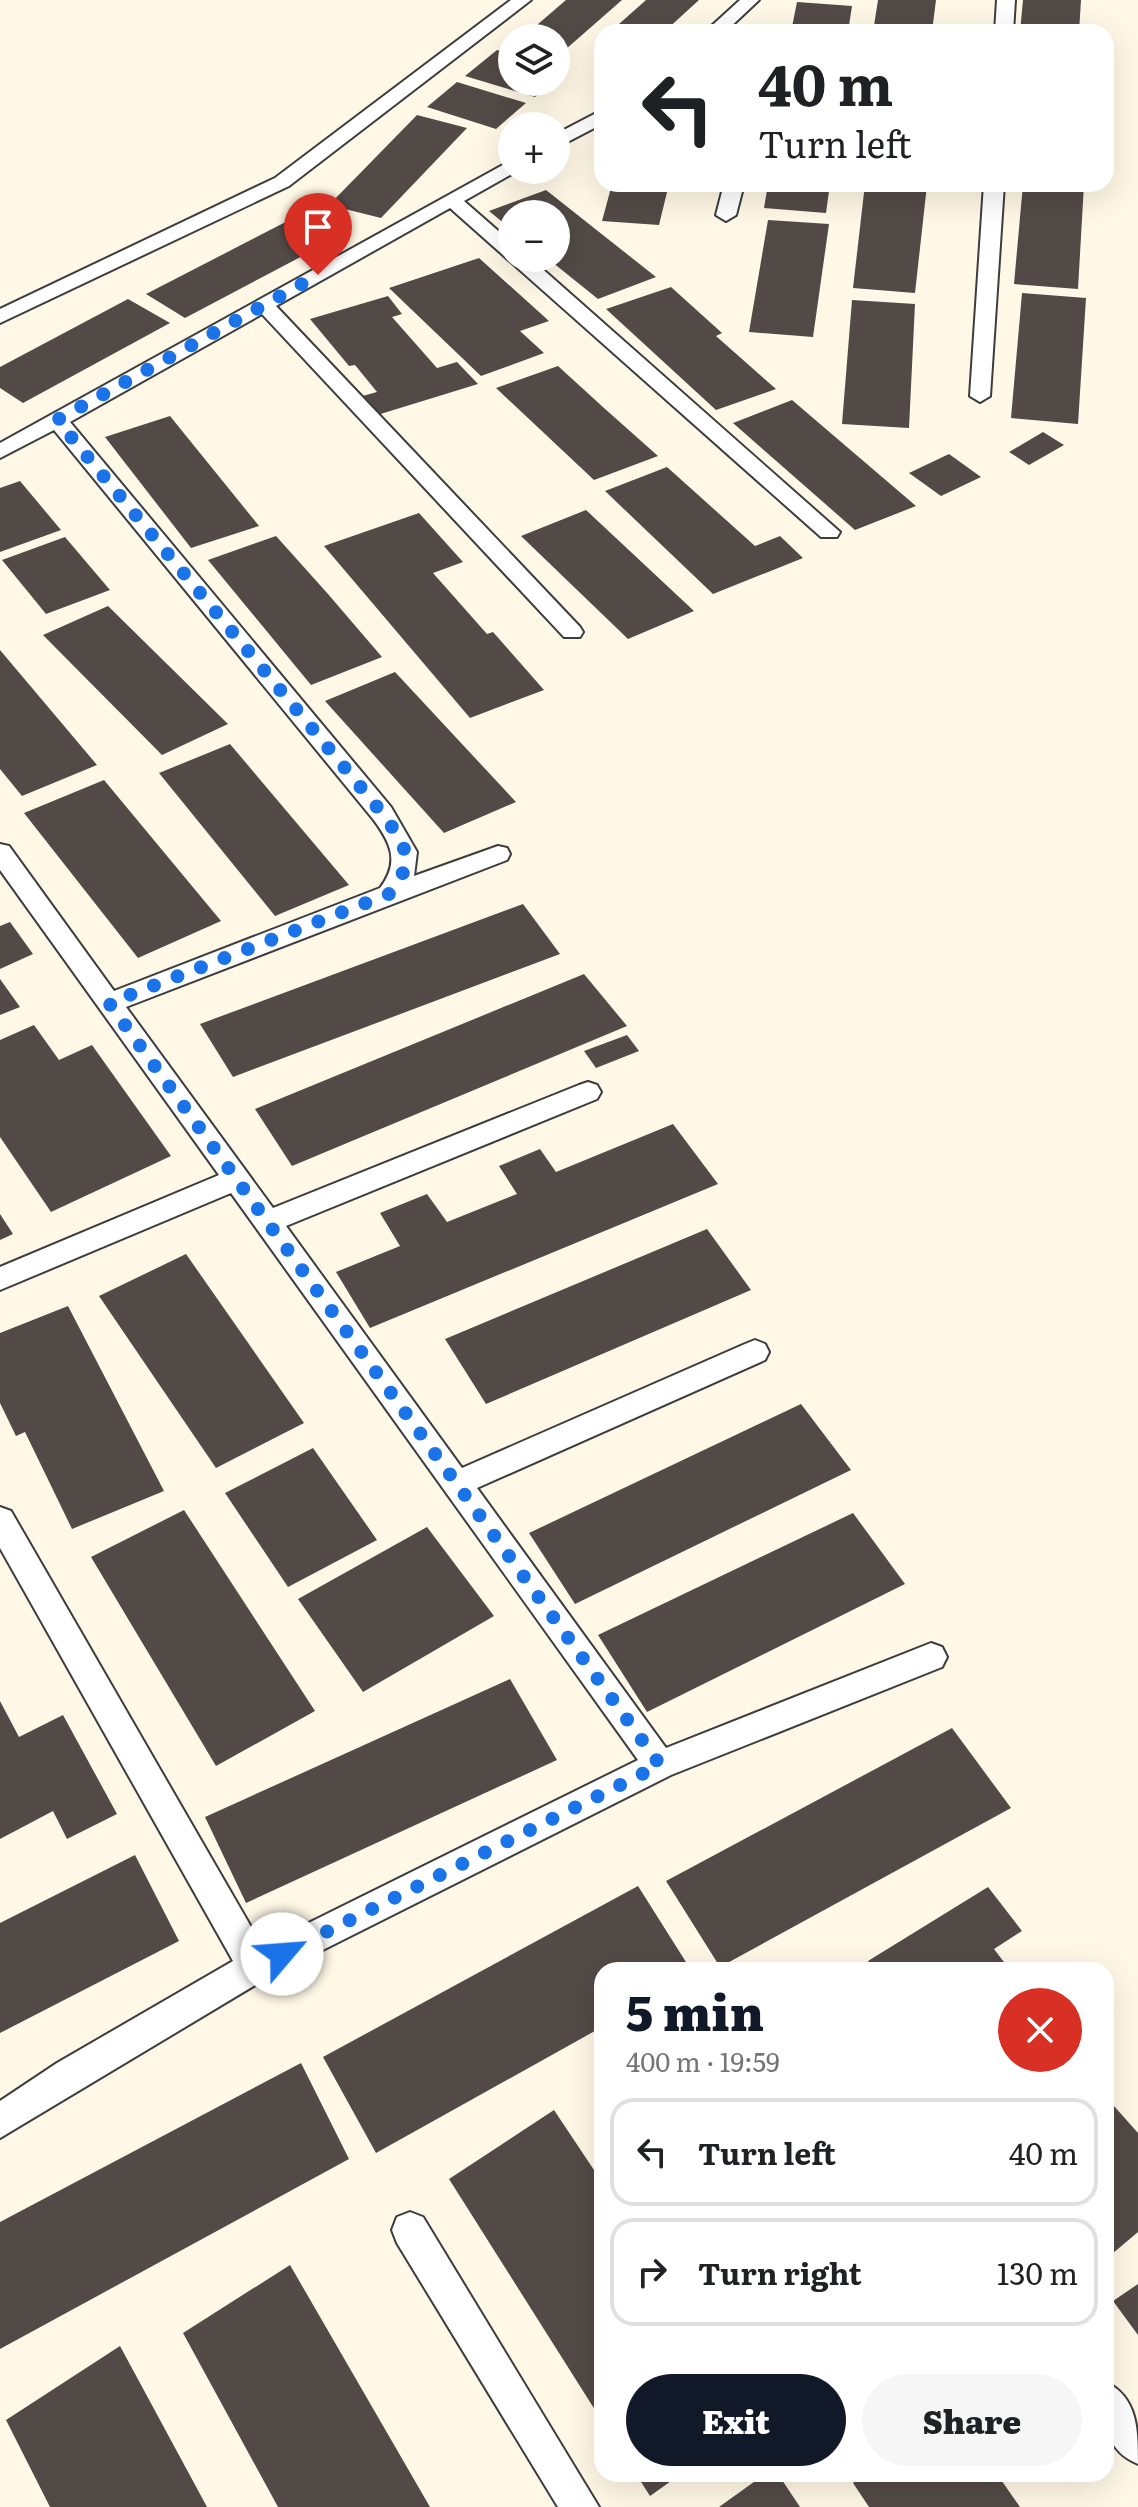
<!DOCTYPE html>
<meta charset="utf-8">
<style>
:root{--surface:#fff;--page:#f6f6f6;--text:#202124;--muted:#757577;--line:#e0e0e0;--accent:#111827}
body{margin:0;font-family:Literata,serif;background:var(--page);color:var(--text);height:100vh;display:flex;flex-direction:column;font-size:30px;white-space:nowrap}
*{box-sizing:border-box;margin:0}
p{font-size:26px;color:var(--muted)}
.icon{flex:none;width:44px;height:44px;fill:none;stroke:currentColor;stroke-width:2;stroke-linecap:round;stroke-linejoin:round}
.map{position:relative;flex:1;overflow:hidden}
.sheet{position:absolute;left:594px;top:1962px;width:520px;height:520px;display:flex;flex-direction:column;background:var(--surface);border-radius:24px;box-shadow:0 8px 32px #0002}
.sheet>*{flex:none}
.banner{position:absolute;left:594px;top:24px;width:520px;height:168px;border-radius:24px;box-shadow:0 8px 32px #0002;background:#fff;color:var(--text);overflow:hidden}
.fabs{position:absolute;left:498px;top:24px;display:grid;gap:16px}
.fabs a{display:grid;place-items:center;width:72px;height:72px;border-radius:50%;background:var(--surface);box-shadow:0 8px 32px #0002;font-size:40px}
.pin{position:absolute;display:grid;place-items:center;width:68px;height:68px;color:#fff;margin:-82px -34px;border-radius:50% 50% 50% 0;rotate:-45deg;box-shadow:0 0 8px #0007}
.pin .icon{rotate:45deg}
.me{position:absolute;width:88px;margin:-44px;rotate:63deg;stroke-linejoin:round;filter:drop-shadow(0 0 6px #0008)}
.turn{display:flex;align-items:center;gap:28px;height:168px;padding:0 32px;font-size:36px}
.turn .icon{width:104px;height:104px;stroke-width:2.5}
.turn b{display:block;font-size:56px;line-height:68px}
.round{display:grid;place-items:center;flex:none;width:84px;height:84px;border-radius:42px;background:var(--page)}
.headline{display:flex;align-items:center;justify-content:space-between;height:136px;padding:0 32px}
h1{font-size:48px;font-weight:800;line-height:60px;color:var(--accent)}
.cta{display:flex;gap:16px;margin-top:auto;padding:16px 32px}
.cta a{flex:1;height:92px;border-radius:48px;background:var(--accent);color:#fff;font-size:32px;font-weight:800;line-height:92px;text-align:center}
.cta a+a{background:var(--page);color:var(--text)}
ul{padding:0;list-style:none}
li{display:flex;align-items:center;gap:24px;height:108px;margin:0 16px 12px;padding:0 16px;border:4px solid var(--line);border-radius:24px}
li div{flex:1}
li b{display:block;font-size:30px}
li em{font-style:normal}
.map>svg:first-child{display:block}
.building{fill:#524a46}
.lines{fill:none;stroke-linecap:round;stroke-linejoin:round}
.lane-casing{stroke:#3d3d3d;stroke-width:4}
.lane{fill:#fff;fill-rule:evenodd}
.route{stroke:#1a73e8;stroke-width:14;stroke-dasharray:0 25.2}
</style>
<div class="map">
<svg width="1138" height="2507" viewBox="0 0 1138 2507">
<rect width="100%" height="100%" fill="#fff8e6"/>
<path class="building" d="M 566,0 L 622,0 L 566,49 L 556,46 L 556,38 L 523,37 Z
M 646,0 L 699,0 L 664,32 L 610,32 Z
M 878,0 L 936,0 L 932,32 L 873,32 Z
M 1023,0 L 1081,0 L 1079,32 L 1020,32 Z
M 797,2 L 852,6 L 848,32 L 791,32 Z
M 497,50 L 512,54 L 512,82 L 552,82 L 535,97 L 465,76 Z
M 457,82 L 526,103 L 496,129 L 427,107 Z
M 417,115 L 467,128 L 381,218 L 329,205 Z
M 612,184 L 669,184 L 659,225 L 602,221 Z
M 768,184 L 830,184 L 826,213 L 764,208 Z
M 865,184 L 927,185 L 915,293 L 853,288 Z
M 1023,184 L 1084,184 L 1078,289 L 1014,284 Z
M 546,190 L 656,277 L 598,299 L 547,258 L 556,258 L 556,214 L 512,214 L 512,230 L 489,211 Z
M 307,211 L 346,233 L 185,318 L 146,294 Z
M 768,220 L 829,224 L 813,337 L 749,332 Z
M 479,258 L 549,321 L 520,331 L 544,353 L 481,376 L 389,288 Z
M 671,287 L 722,333 L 716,336 L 776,389 L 716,410 L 606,309 Z
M 1022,293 L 1086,298 L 1078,424 L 1011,418 Z
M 388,296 L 402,314 L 392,317 L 437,368 L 457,362 L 478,384 L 374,416 L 359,397 L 377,392 L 355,365 L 349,366 L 310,319 Z
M 128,299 L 170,323 L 23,403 L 0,388 L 0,367 Z
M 852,300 L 915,304 L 909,428 L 842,424 Z
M 558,366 L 604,408 L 658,456 L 594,480 L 496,388 Z
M 792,400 L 916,506 L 855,530 L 733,423 Z
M 170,416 L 259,526 L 191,548 L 105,437 Z
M 1043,432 L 1064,445 L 1029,465 L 1009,452 Z
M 949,454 L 981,477 L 941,496 L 909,473 Z
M 667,467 L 755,546 L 780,536 L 803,558 L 713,594 L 605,491 Z
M 20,481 L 61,530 L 0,552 L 0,488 Z
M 586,510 L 694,611 L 628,639 L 521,536 Z
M 419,513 L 463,562 L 433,573 L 487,634 L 493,632 L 544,690 L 470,718 L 324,546 Z
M 276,536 L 328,594 L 382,657 L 311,685 L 208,560 Z
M 65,537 L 110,590 L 46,614 L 2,560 Z
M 108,606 L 228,724 L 162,755 L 43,635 Z
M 0,650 L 97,765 L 22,796 L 0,769 Z
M 395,672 L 516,802 L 444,833 L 325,701 Z
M 230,744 L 349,885 L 275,916 L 159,773 Z
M 104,780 L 221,921 L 138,958 L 24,813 Z
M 523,904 L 560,954 L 233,1077 L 200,1024 Z
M 10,922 L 33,954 L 0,969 L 0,926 Z
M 584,974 L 627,1026 L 292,1166 L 255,1109 Z
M 0,979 L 20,1007 L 0,1015 Z
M 34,1025 L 59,1060 L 92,1045 L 171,1156 L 51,1212 L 0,1137 L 0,1040 Z
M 627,1035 L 639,1051 L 596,1068 L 584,1051 Z
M 673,1124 L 718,1184 L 370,1328 L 336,1272 L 400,1246 L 380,1213 L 427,1194 L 447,1222 L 517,1194 L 499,1166 L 540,1149 L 556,1172 Z
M 0,1214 L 13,1234 L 0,1240 Z
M 707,1229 L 751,1290 L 486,1404 L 445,1339 Z
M 186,1254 L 304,1423 L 216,1468 L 99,1296 Z
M 68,1306 L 164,1491 L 72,1529 L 25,1432 L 16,1436 L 0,1403 L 0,1333 Z
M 801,1404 L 851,1470 L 575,1604 L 529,1533 Z
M 313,1448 L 377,1540 L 288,1587 L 225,1493 Z
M 184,1510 L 315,1711 L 216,1766 L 91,1557 Z
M 853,1513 L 905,1584 L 647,1712 L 598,1635 Z
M 427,1527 L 494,1616 L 363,1692 L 298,1599 Z
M 510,1679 L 557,1760 L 246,1903 L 205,1817 Z
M 0,1701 L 19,1737 L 63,1715 L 117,1814 L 67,1839 L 53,1811 L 0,1839 Z
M 952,1728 L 1011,1808 L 720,1967 L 666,1881 Z
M 135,1855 L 179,1941 L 0,2033 L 0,1923 Z
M 638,1886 L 691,1970 L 602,1970 L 602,2027 L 376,2153 L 323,2057 Z
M 988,1887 L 1022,1931 L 994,1949 L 1010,1970 L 875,1970 L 868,1961 Z
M 301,2063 L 349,2159 L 0,2349 L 0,2222 Z
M 1106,2097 L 1138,2133 L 1138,2232 L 1106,2259 Z
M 554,2110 L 602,2182 L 602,2421 L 449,2179 Z
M 290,2265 L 430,2507 L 278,2507 L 183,2333 Z
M 1138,2284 L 1138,2335 L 1113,2301 Z
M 120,2346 L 207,2507 L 50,2507 L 6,2420 Z
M 636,2474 L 681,2474 L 650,2496 Z
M 765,2474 L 778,2474 L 800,2507 L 719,2507 Z
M 865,2474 L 997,2474 L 1020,2507 L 869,2507 L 853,2483 Z"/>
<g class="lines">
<defs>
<path id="lane" d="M 511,0 L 531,0 L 289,186 L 0,323 L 0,309 L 275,178 Z
M 740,0 L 759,0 L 725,32 L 705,32 Z
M 997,0 L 1015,0 L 1013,32 L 995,32 Z
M 602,110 L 602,124 L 556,148 L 556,134 Z
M 512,160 L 512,170 L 519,170 L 464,201 L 512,243 L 512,258 L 530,258 L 840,532 L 837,537 L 821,537 L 450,208 L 276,306 L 580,627 L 583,632 L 580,637 L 564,637 L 262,314 L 70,422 L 391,807 L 417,852 L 414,876 L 498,846 L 507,848 L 510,854 L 507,860 L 126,1007 L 273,1208 L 579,1085 L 588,1082 L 597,1085 L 601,1092 L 597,1099 L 286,1226 L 462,1468 L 745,1344 L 755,1340 L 765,1344 L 769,1352 L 765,1360 L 477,1488 L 666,1748 L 931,1643 L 942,1647 L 947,1657 L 942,1667 L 671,1775 L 267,1978 L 0,2138 L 0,2101 L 57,2063 L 233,1961 L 0,1548 L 0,1507 L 11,1511 L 262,1946 L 638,1760 L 231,1193 L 0,1290 L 0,1267 L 219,1175 L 0,870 L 0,844 L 9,846 L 114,991 L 380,888 C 400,862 391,843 373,819 L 54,430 L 0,458 L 0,443 Z
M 724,184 L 744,184 L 736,215 L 726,221 L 716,215 Z
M 984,184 L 1004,184 L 990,396 L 980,402 L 970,396 Z
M 410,2212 L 423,2217 L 599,2507 L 558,2507 L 397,2243 L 392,2230 L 397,2217 Z
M 1106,2382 C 1138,2398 1138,2430 1138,2464 C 1100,2448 1106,2417 1106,2382 Z"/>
</defs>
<use href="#lane" class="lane-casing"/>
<use href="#lane" class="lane"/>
</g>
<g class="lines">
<path class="route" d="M 282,1954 L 660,1765 L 109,1003 L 389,894 C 418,860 405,845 382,813 L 57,420 L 318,275"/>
</g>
</svg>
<div class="fabs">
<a><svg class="icon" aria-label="layers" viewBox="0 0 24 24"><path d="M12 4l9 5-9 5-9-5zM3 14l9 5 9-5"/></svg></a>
<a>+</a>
<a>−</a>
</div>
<div class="pin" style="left:318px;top:275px;background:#d93025"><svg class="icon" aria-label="arrive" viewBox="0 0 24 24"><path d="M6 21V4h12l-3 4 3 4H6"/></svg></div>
<svg class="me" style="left:282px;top:1954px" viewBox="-20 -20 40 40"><circle r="19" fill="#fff"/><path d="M0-13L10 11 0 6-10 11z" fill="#1a73e8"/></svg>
<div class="banner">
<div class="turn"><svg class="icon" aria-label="left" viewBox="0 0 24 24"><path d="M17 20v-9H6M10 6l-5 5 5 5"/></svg><div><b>40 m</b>Turn left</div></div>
</div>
<section class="sheet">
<div class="headline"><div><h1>5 min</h1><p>400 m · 19:59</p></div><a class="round" style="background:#d93025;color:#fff"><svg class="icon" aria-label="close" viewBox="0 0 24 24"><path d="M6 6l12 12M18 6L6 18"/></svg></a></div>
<ul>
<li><svg class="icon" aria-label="left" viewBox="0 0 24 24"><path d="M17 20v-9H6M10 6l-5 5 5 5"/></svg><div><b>Turn left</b></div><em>40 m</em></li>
<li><svg class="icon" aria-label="right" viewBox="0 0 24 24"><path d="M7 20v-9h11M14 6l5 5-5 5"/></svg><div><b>Turn right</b></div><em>130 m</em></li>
</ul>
<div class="cta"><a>Exit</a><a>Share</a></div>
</section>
</div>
